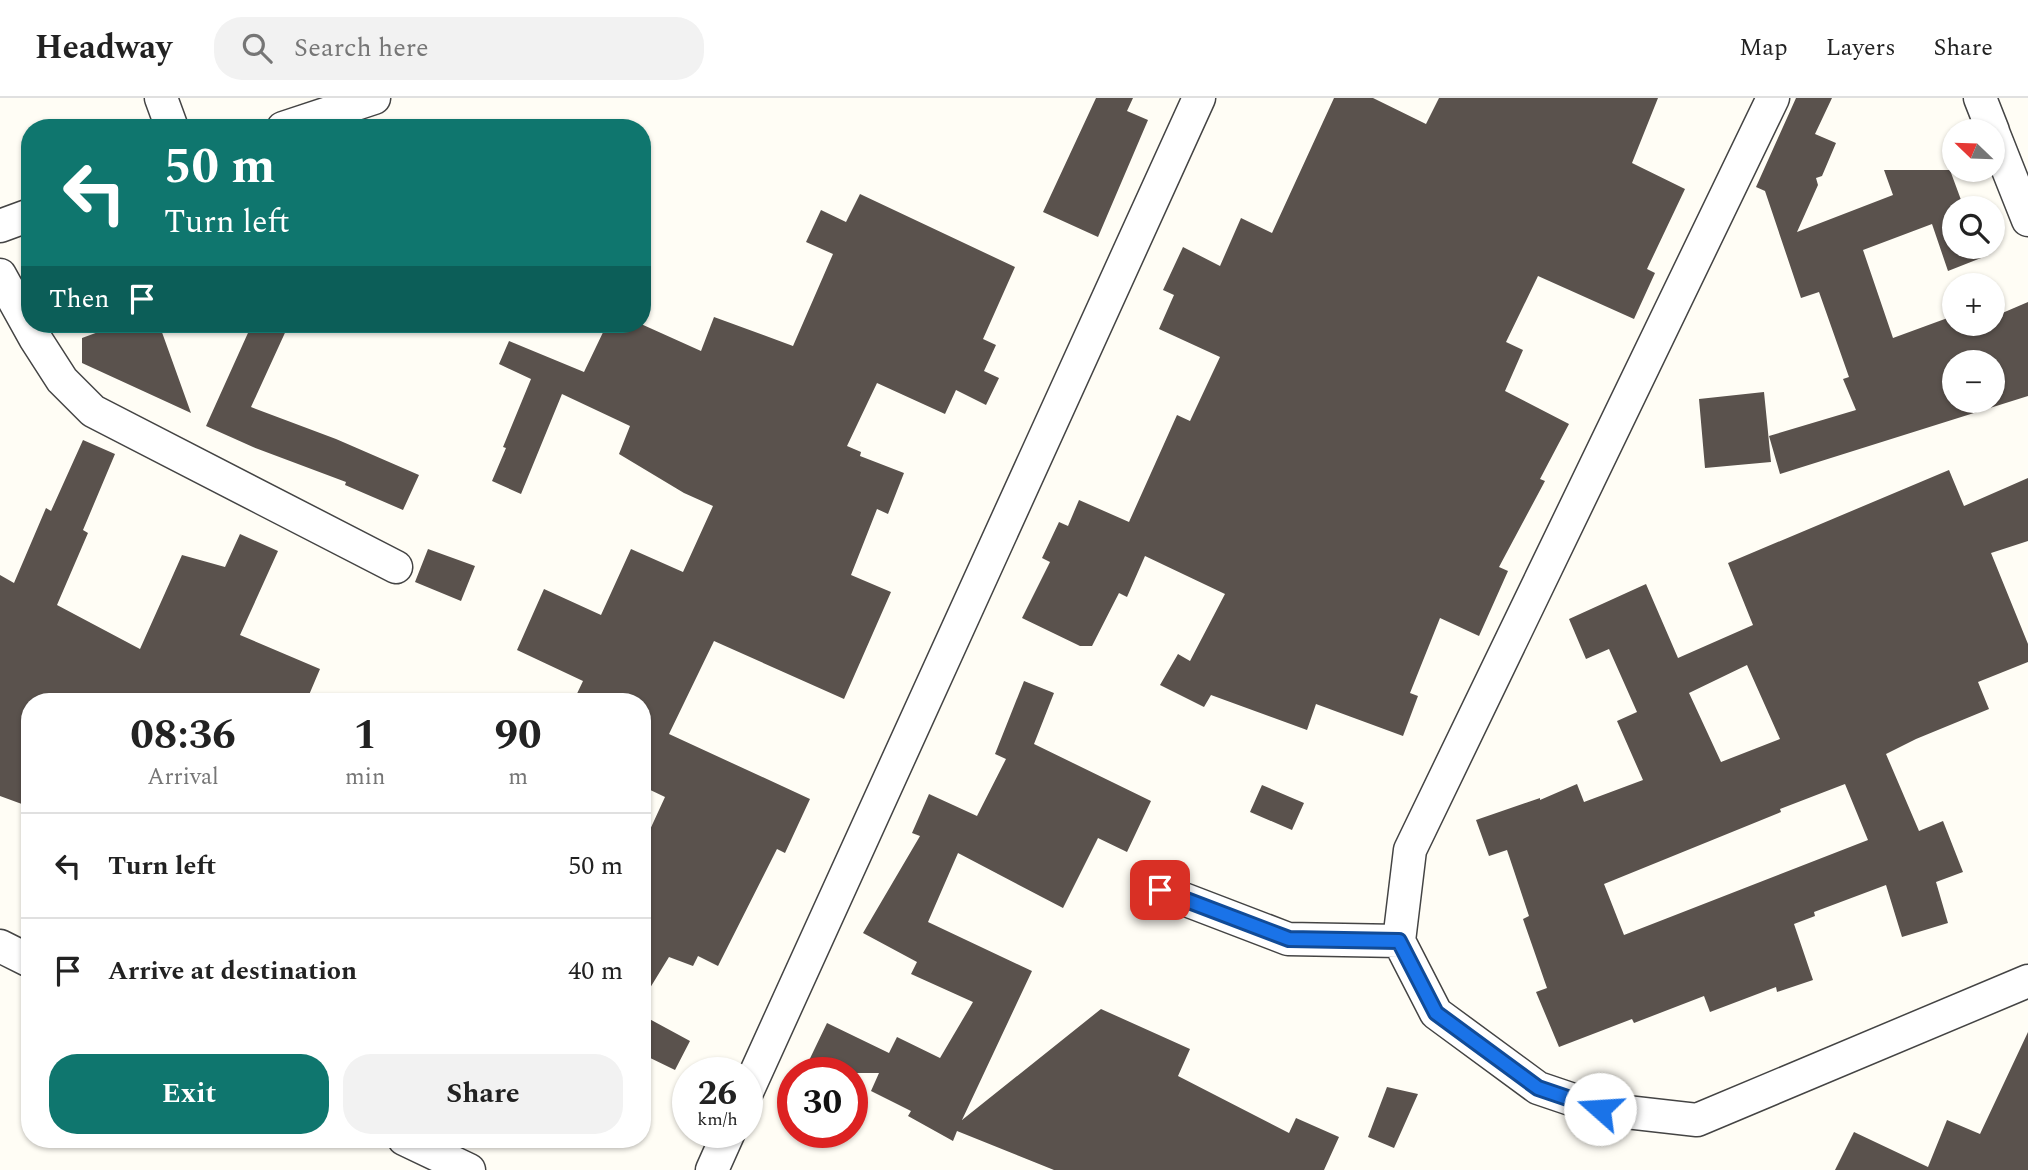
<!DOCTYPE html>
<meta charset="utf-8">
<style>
:root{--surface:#fff;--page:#f2f2f2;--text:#222;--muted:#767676;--line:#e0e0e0;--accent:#0f766e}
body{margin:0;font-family:Spectral,serif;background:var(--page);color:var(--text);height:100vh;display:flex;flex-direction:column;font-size:26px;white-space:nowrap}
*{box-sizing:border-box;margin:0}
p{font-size:23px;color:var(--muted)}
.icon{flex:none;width:38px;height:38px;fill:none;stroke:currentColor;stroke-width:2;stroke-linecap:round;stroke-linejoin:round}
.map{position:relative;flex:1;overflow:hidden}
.sheet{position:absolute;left:21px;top:595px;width:630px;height:455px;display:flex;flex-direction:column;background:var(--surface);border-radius:28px;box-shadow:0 2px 5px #0004}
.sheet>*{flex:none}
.guide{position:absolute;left:21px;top:21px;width:630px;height:214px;border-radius:28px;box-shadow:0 2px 5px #0004;background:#0f766e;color:#fff;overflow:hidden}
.needle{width:46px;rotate:293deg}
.tools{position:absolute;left:1942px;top:21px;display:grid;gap:14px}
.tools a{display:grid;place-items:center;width:63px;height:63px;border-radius:50%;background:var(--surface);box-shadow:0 2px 5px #0004;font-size:35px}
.speed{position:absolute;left:672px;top:959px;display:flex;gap:14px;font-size:35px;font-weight:700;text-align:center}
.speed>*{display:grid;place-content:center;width:91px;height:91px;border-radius:50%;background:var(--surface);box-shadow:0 2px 5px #0004;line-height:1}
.speed small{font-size:18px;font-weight:400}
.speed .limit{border:10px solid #d22;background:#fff;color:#111}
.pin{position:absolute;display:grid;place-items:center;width:60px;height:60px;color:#fff;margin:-30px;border-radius:14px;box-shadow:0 4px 10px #0006}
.me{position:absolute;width:77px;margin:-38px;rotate:289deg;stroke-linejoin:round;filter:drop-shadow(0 0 5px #0008)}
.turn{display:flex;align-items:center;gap:24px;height:147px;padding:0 28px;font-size:32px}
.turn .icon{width:91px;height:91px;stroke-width:2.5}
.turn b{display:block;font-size:49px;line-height:60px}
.then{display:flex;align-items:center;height:66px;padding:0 28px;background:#0003;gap:14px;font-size:26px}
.eta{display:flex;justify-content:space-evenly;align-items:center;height:119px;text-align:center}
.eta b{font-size:42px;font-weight:700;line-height:49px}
.primary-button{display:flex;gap:14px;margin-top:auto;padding:14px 28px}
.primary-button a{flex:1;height:80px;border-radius:28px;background:var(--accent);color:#fff;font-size:28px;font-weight:700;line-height:80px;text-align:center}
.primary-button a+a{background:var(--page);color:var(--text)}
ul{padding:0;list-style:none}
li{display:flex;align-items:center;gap:21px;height:105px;padding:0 28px;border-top:2px solid var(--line)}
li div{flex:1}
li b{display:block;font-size:26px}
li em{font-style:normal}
header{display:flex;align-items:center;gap:42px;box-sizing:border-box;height:98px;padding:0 35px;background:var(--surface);border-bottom:2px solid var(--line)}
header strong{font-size:33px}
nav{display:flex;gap:38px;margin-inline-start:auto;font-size:24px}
.search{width:490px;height:63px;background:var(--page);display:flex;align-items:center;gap:18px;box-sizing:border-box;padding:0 24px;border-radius:28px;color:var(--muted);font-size:26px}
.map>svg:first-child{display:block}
.building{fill:#5a524d;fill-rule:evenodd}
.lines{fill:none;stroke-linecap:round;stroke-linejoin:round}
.minor-casing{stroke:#444;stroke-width:35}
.minor{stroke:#fff;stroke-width:32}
.route-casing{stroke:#114b97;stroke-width:18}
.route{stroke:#1a73e8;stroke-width:12}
</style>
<header>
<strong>Headway</strong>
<div class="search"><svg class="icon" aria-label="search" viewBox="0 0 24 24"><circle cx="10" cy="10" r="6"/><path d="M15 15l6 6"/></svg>Search here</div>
<nav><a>Map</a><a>Layers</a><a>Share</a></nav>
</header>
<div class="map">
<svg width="2028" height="1072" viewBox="0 0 2028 1072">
<rect width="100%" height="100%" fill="#fffdf5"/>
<path class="building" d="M 1096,0 L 1133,0 L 1127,13 L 1148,22 L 1098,139 L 1043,114 Z
M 1334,0 L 1373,0 L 1426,26 L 1439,0 L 1658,0 L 1632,65 L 1685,91 L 1647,171 L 1655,175 L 1634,221 L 1538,178 L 1506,244 L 1523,252 L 1505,293 L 1569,326 L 1540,381 L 1545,383 L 1499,469 L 1508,473 L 1479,538 L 1440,520 L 1410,595 L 1418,598 L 1403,638 L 1316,606 L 1307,632 L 1211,597 L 1204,609 L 1160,587 L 1178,556 L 1190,563 L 1225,496 L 1145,458 L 1127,499 L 1119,495 L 1092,548 L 1080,548 L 1022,520 L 1050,464 L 1042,460 L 1059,424 L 1068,428 L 1079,402 L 1129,424 L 1177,317 L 1190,323 L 1220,259 L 1159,231 L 1174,197 L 1163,192 L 1183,149 L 1220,168 L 1241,120 L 1272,135 Z
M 1796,0 L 1832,0 L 1815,36 L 1836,45 L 1822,78 L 1816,80 L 1818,87 L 1797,134 L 1893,97 L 1884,72 L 1950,72 L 1964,110 L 1955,110 L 1955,149 L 1977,149 L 1981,160 L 1948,173 L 1932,126 L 1863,152 L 1893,240 L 1953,218 L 1959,234 L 1978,226 L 1993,226 L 1993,219 L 2028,204 L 2028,298 L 1780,376 L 1769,338 L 1856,312 L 1843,281 L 1849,279 L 1819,194 L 1801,200 L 1765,93 L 1756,89 ZM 1955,264 L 1993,264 L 1993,303 L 1955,303 Z
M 860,96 L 1015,169 L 983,241 L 996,247 L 984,273 L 999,280 L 986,307 L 956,292 L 945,316 L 877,285 L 847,348 L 861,354 L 860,358 L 904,375 L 888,416 L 877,411 L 851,477 L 891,494 L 844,601 L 714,543 L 669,636 L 810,701 L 785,755 L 777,751 L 718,868 L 698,858 L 693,868 L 669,859 L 642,903 L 642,749 L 665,699 L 644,689 L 642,693 L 642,604 L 573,604 L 583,583 L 517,552 L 544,491 L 601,517 L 631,451 L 683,474 L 713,408 L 684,395 L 619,356 L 630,328 L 562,296 L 521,396 L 492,383 L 506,350 L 503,349 L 531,281 L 499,266 L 509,243 L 584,274 L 607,226 L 641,226 L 701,253 L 714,219 L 793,248 L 833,156 L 806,144 L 821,112 L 846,124 Z
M 120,226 L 159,226 L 191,315 L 82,265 L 82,240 Z
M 252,226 L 289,226 L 251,309 L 336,341 L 419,377 L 403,412 L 345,387 L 346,384 L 253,349 L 206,328 Z
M 1764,294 L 1771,364 L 1705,370 L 1699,301 Z
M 83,342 L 115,356 L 83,432 L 88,435 L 57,507 L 140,551 L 182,457 L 225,469 L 240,436 L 278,453 L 240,537 L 320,571 L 306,604 L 30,604 L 30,709 L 0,698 L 0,477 L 14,485 L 46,410 L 51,413 Z
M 1949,372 L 1964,408 L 2028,380 L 2028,443 L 1991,455 L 2028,546 L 2028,564 L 1978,584 L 1989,611 L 1916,641 L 1886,656 L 1919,733 L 1943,723 L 1963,774 L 1936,784 L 1948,825 L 1902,839 L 1886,787 L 1814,814 L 1815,818 L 1794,826 L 1813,882 L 1777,894 L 1776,889 L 1710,914 L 1704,898 L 1634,925 L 1632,921 L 1559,949 L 1536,894 L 1547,890 L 1523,821 L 1529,818 L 1507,752 L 1489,758 L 1476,722 L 1540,700 L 1540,702 L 1577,686 L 1584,704 L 1643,682 L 1617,623 L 1637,614 L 1609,551 L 1586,561 L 1569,521 L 1646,486 L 1678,560 L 1753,527 L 1728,465 ZM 1747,567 L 1780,641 L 1721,664 L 1689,595 ZM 1845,686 L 1868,742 L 1624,837 L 1604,786 L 1781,714 L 1780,711 Z
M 428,451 L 475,468 L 461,503 L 415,484 Z
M 1024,583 L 1054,595 L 1034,646 L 1151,703 L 1127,754 L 1098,740 L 1063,810 L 958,755 L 928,824 L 1032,873 L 962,1022 L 1101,911 L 1190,951 L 1178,978 L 1289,1035 L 1296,1020 L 1339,1039 L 1324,1072 L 1054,1072 L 957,1033 L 953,1043 L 908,1018 L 911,1013 L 871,993 L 879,975 L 803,975 L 827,925 L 889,955 L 897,939 L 940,960 L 973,904 L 911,876 L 917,864 L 863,835 L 920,738 L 912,735 L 929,696 L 977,718 L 1006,661 L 995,656 Z
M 1262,687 L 1304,705 L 1292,732 L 1250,714 Z
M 642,917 L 690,943 L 675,972 L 642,956 Z
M 2028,934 L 2028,1072 L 1835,1072 L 1854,1034 L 1928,1069 L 1947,1022 L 1980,1036 Z
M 1387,989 L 1418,996 L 1394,1050 L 1368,1039 Z"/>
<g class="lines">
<defs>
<path id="minor" d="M 161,0 L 172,30
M 1773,0 L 1410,752 L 1399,843 L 1436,915 L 1538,990 L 1600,1011 L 1697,1022 L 2028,883
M 1980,0 L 1993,33
M 283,30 L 374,0
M 1993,34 L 2028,122
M 0,128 L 30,117
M 0,177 L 35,240 L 62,282 L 93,313 L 396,469
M 1160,792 L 1288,841 L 1399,843
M 0,848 L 30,863
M 747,994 L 1199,0
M 404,1041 L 469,1072
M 712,1072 L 729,1034"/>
</defs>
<use href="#minor" class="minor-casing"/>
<use href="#minor" class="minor"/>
</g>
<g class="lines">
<defs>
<path id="route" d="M 1160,792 L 1289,841 L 1399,843 L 1436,915 L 1538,990 L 1600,1011"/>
</defs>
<use href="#route" class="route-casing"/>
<use href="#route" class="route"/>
</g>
</svg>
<div class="tools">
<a><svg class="needle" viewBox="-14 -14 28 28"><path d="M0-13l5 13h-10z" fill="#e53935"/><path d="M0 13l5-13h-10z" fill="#767676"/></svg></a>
<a><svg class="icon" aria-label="search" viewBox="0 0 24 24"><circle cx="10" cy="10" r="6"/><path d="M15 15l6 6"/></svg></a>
<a>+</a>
<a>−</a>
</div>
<div class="speed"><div>26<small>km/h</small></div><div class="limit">30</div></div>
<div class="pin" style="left:1160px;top:792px;background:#d93025"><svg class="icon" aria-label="arrive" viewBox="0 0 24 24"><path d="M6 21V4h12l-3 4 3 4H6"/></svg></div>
<svg class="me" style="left:1600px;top:1011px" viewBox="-20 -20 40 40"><circle r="19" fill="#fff"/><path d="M0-13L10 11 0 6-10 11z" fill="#1a73e8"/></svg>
<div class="guide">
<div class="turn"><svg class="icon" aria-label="left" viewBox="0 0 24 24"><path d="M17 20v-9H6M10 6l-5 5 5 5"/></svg><div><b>50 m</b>Turn left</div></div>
<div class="then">Then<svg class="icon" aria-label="arrive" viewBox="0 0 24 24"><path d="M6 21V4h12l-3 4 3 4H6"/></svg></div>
</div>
<section class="sheet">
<div class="eta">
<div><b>08:36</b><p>Arrival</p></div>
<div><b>1</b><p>min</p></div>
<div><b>90</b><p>m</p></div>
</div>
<ul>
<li><svg class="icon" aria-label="left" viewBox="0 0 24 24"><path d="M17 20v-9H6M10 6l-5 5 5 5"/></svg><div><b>Turn left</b></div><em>50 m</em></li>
<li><svg class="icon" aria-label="arrive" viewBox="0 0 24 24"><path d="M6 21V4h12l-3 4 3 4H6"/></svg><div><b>Arrive at destination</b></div><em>40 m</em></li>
</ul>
<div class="primary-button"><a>Exit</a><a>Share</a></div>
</section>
</div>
